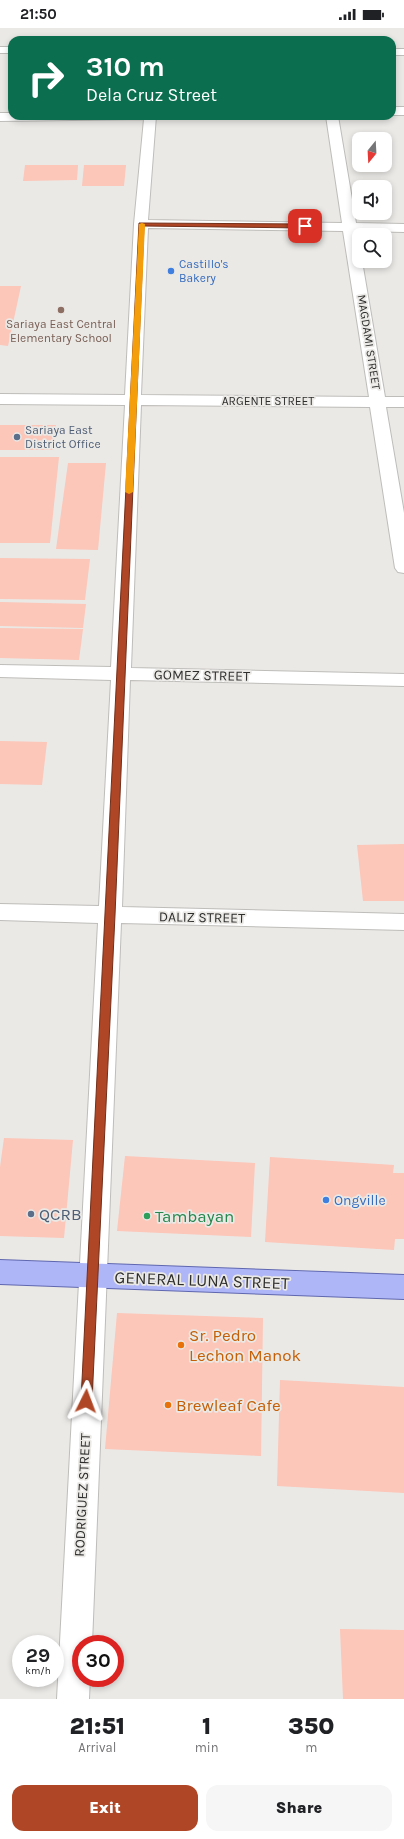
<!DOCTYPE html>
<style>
:root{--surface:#fff;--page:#f6f6f6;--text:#202124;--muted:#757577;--accent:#af4726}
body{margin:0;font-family:Karla,sans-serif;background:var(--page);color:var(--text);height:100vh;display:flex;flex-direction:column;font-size:15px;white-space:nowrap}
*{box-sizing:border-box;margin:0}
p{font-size:13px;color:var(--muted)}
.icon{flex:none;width:22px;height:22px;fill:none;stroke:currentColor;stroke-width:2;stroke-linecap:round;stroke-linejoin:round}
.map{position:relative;height:1671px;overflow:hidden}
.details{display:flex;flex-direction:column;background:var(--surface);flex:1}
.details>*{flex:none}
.guide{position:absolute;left:8px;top:8px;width:388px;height:84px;border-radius:12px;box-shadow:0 2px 6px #0003;background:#0b6e4f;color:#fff;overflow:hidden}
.needle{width:26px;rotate:198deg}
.tools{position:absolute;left:352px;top:104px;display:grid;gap:8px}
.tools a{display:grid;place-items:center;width:40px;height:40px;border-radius:8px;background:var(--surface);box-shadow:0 2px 6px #0003;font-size:20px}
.speed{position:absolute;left:12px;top:1607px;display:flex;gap:8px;font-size:20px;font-weight:700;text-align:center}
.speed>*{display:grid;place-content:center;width:52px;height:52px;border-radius:50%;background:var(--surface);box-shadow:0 2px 6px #0003;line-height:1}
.speed small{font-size:10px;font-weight:400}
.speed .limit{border:6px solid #d22;background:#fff;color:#111}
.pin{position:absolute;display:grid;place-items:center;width:34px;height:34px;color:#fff;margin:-17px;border-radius:8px;box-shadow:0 2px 6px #0006}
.me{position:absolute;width:44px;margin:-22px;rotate:3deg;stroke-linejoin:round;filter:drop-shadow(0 0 3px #0008)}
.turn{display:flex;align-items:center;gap:14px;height:84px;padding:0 12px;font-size:18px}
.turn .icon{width:52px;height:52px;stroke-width:2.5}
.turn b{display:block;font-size:28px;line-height:34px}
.eta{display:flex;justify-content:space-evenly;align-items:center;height:68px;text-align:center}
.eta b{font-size:24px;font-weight:800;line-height:28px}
.cta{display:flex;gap:8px;margin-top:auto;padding:8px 12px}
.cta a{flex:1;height:46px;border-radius:12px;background:var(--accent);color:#fff;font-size:16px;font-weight:800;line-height:46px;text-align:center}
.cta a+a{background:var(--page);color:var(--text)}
.status{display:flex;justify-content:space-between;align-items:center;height:28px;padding:0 20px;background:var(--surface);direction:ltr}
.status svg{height:11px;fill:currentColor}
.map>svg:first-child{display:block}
.building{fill:#fcc6b8}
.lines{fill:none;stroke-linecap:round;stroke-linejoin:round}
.minor-casing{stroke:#bebdba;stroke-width:2}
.major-casing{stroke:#5f67ae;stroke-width:2}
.minor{fill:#fff;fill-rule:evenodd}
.major{fill:#afb6f8;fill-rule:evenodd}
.route{fill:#af4726;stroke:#722e19}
.slow{fill:#f59e0b}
.shop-dot{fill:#3f7fe0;stroke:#ebe9e6;stroke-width:1.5}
.education-dot{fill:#8d6e63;stroke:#ebe9e6;stroke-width:1.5}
.service-dot{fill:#5c6f8a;stroke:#ebe9e6;stroke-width:1.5}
.leisure-dot{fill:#2e9e5b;stroke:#ebe9e6;stroke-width:1.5}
.food-dot{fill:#e8710a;stroke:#ebe9e6;stroke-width:1.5}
.labels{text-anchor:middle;stroke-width:3.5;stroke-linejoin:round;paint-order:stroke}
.far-shop-label{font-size:12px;fill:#366cbe;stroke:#ebe9e6;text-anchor:start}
.far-education-label{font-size:12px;fill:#785e54;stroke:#ebe9e6}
.far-street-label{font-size:12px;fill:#2e2e2d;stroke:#ebe9e6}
.far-service-label{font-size:12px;fill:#4e5e75;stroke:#ebe9e6;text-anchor:start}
.street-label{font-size:14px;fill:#2e2e2d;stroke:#ebe9e6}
.shop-label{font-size:14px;fill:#366cbe;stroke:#ebe9e6;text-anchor:start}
.near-service-label{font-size:17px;fill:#4e5e75;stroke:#ebe9e6;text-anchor:start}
.near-leisure-label{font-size:17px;fill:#27864d;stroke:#ebe9e6;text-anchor:start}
.near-street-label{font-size:17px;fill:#2e2e2d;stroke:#ebe9e6}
.near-food-label{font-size:17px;fill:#c56008;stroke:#ebe9e6;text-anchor:start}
</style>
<div class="status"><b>21:50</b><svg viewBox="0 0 49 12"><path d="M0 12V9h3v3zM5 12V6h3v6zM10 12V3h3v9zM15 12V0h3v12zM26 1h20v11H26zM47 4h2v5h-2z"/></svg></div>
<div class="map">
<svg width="404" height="1671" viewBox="0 0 404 1671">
<rect width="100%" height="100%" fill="#ebe9e6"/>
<path class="building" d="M 25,137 L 78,137 L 77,152 L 23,153 Z
M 84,137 L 126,137 L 124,158 L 82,158 Z
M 0,258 L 21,258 L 8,318 L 0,317 Z
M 0,397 L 56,397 L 54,422 L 0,422 Z
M 0,429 L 59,429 L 50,515 L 0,515 Z
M 68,435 L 106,435 L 98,522 L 56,521 Z
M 0,530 L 90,531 L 85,572 L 0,571 Z
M 0,574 L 86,576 L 83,600 L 0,598 Z
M 0,600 L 83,601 L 79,632 L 0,630 Z
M 0,713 L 47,714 L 42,757 L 0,756 Z
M 404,816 L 404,873 L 363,873 L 357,817 Z
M 4,1110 L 73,1112 L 64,1210 L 0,1208 L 0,1139 Z
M 125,1128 L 255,1135 L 251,1209 L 117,1203 Z
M 270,1129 L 394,1137 L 393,1145 L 404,1145 L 404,1211 L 395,1211 L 394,1222 L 265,1214 Z
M 117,1285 L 263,1290 L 261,1428 L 105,1421 Z
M 280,1352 L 404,1359 L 404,1465 L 277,1458 Z
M 340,1601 L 404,1602 L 404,1671 L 343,1671 Z"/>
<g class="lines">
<defs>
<path id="minor" d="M 0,19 L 12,19 L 12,25 L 0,25 Z
M 392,21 L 404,21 L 404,27 L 392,27 Z
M 392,79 L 404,79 L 404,87 L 392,87 Z
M 0,85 L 12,85 L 12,88 L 156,88 L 148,192 L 342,195 L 326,88 L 338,88 L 356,195 L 404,196 L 404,204 L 357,203 L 359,233 L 362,233 L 385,369 L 404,369 L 404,379 L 386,379 L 404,485 L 404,545 L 398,544 L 395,540 L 370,379 L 141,377 L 131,640 L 404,646 L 404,658 L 130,652 L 122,879 L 404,886 L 404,902 L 121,895 L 92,1616 L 81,1616 L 81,1650 L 90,1650 L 89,1671 L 57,1671 L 98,895 L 0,892 L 0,876 L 99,878 L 111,652 L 0,649 L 0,637 L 111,639 L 125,377 L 0,376 L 0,366 L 125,367 L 134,196 L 144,91 L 0,93 ZM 148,200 L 343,203 L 369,369 L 141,367 Z"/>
<path id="major" d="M 0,1232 L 404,1247 L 404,1271 L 0,1256 Z"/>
</defs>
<use href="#minor" class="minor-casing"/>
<use href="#major" class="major-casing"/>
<use href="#minor" class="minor"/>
<use href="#major" class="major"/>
</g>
<path class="route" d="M 139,195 L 305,196 L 308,198 L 305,200 L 144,198 L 115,887 L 92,1373 L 91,1377 L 86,1379 L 82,1377 L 81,1373 Z"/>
<path class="slow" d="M 142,195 L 145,196 L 133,464 L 129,466 L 125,464 L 139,196 Z"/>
<g class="shop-dot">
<circle cx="171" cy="243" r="4"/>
<circle cx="326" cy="1172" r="4"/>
</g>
<circle class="education-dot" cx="61" cy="282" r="4"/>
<g class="service-dot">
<circle cx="17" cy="409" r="4"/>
<circle cx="31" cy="1186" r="4"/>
</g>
<circle class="leisure-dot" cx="147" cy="1188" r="4"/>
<g class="food-dot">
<circle cx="181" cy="1317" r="4"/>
<circle cx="168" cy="1377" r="4"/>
</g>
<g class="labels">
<g class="far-shop-label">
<text x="179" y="240">Castillo's<tspan x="179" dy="14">Bakery</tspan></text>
</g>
<g class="far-education-label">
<text x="61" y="300">Sariaya East Central<tspan x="61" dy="14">Elementary School</tspan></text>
</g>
<g class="far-street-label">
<text transform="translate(369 314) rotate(81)" y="4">MAGDAMI STREET</text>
<text x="268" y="377">ARGENTE STREET</text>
</g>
<g class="far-service-label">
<text x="25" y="406">Sariaya East<tspan x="25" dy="14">District Office</tspan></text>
</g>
<g class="street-label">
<text transform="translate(202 647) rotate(1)" y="5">GOMEZ STREET</text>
<text transform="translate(202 889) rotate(1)" y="5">DALIZ STREET</text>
<text transform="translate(82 1467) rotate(-87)" y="5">RODRIGUEZ STREET</text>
</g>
<g class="shop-label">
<text x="334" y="1177">Ongville</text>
</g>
<g class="near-service-label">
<text x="39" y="1192">QCRB</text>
</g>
<g class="near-leisure-label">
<text x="155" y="1194">Tambayan</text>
</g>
<g class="near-street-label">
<text transform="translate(202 1252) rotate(2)" y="6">GENERAL LUNA STREET</text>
</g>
<g class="near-food-label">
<text x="189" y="1313">Sr. Pedro<tspan x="189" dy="20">Lechon Manok</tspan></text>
<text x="176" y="1383">Brewleaf Cafe</text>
</g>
</g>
</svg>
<div class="tools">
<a><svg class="needle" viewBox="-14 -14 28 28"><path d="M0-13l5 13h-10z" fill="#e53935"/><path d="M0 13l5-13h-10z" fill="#757577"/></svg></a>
<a><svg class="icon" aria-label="sound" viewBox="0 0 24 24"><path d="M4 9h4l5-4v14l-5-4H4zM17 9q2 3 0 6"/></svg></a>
<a><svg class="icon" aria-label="search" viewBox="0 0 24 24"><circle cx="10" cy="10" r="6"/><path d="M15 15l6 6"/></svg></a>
</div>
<div class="speed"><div>29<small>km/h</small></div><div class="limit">30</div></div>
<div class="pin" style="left:305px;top:198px;background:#d93025"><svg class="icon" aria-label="arrive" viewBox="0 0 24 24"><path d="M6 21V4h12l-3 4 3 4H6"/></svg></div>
<svg class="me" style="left:86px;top:1373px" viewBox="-20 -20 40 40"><path d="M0-17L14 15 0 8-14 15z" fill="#af4726" stroke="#fff" stroke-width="4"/></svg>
<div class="guide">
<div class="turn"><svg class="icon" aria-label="right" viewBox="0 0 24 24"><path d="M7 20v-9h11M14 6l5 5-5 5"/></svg><div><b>310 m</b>Dela Cruz Street</div></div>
</div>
</div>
<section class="details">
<div class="eta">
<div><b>21:51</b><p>Arrival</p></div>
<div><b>1</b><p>min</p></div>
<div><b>350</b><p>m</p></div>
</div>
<div class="cta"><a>Exit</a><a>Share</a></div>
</section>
